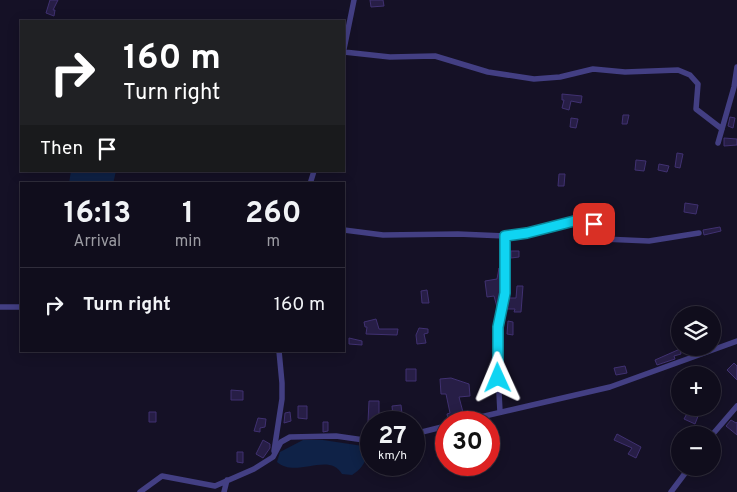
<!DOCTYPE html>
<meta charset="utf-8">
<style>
:root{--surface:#100d1c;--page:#191625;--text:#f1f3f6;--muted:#9c9ca3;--line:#302d3b}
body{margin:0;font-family:Overpass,sans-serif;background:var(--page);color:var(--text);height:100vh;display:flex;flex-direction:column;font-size:19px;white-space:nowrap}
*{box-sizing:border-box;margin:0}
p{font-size:16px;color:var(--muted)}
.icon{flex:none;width:28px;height:28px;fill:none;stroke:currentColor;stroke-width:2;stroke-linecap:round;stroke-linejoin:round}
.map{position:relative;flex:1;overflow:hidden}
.sheet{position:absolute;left:20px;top:182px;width:325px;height:170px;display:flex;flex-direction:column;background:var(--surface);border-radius:0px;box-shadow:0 2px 12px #0003,0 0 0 1px var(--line)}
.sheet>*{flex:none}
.top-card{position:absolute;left:20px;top:20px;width:325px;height:152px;border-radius:0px;box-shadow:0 2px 12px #0003,0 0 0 1px var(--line);background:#202124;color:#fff;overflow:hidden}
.controls{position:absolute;left:671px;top:306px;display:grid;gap:10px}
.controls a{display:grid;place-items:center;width:50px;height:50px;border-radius:50%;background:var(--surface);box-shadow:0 2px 12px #0003,0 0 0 1px var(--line);font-size:25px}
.speed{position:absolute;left:360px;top:411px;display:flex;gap:10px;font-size:25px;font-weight:700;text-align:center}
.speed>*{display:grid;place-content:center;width:65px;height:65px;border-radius:50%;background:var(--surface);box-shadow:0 2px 12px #0003,0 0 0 1px var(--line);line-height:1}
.speed small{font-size:12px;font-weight:400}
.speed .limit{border:8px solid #d22;background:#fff;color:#111}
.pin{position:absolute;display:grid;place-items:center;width:42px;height:42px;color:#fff;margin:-21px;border-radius:10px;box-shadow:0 2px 8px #0006}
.me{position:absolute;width:55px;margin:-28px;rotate:359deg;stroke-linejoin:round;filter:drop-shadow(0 0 4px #0008)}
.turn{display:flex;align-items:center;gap:18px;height:105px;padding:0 20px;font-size:22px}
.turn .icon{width:65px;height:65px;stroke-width:2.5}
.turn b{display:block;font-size:35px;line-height:42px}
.then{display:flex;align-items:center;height:48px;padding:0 20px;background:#0003;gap:10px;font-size:19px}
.eta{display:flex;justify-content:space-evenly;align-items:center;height:85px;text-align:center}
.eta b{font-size:30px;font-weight:700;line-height:35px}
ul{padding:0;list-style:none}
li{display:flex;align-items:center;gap:15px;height:75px;padding:0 20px;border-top:1px solid var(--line)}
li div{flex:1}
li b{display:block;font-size:19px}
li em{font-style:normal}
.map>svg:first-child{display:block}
.water{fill:#0f2247}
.building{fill:#271e46;stroke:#403171}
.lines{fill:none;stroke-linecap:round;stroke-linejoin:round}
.street{stroke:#433f83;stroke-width:5.5}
.route-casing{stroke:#0a8a9d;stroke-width:12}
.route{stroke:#0fd4f2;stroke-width:9}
</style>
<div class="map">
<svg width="737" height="492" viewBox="0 0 737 492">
<rect width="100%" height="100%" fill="#151126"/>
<path class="water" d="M 71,171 L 116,171 L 113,184 L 73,184 L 69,183 Z
M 303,440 L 323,440 L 363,446 C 370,458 363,468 352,475 L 342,474 C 329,451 296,479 277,462 L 280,452 Z"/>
<path class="building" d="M 50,0 L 58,0 L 53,10 L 55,10 L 54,16 L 46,13 Z
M 370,0 L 383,0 L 384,6 L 371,7 Z
M 562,94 L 582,96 L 581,103 L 571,101 L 569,110 L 562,108 L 564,100 L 562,100 Z
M 623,115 L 629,115 L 627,124 L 622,124 Z
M 730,117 L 735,118 L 733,128 L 728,126 Z
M 571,118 L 578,119 L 576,128 L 570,127 Z
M 724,138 L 737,139 L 737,145 L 724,146 Z
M 677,153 L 683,154 L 680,168 L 675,167 Z
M 636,160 L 646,161 L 644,171 L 635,170 Z
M 659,164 L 669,166 L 667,172 L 658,170 Z
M 559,174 L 565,174 L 564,186 L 558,186 Z
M 685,203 L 698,205 L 696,214 L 684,212 Z
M 720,227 L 721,231 L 704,235 L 703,230 Z
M 511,251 L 519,251 L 519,257 L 511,258 Z
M 499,268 L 500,293 L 497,307 L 494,296 L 487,297 L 485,281 L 497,279 Z
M 517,286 L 523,286 L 521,312 L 514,312 L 515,309 L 506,309 L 509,298 L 516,298 Z
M 427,290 L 429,303 L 422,303 L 421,291 Z
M 376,319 L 379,329 L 398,329 L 397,335 L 366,334 L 367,327 L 365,327 L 364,322 Z
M 508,321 L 513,322 L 513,335 L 507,334 Z
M 419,328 L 428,329 L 428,333 L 424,334 L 426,343 L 417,344 L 416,335 Z
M 349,338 L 362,341 L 362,345 L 349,344 Z
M 680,349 L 681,354 L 674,356 L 675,359 L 657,365 L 655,360 Z
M 734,363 L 737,366 L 737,380 L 727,370 Z
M 625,366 L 627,373 L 616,375 L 614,368 Z
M 406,369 L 416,369 L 416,381 L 406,381 Z
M 451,378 L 469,384 L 470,396 L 459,397 L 464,416 L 448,419 L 447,414 L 450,413 L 446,394 L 441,394 L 440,379 Z
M 231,390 L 243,391 L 243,400 L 231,400 Z
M 369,401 L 379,401 L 379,422 L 368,422 Z
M 401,405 L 403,422 L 392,422 L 392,417 L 393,416 L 392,406 Z
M 298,406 L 307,406 L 307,419 L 298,418 Z
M 690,408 L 700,411 L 695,424 L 684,419 Z
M 149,412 L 156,412 L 156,422 L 149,422 Z
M 290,412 L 291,421 L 284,423 L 285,413 Z
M 258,418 L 266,419 L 265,427 L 260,428 L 260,432 L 254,431 Z
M 731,420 L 736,423 L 737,422 L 737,435 L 726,426 Z
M 323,422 L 328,422 L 328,431 L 323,432 Z
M 617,434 L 641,447 L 636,458 L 628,454 L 632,448 L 614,440 Z
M 263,440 L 270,444 L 270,448 L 263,458 L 256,454 Z
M 237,452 L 243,452 L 243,463 L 237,462 Z"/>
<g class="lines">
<path class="street" d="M 344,49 L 354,0
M 344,52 L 390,57 L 435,56 L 488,72 L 534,79 L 560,77 L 593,69 L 625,72 L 678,70 L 690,75 L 698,84 L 696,109 L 722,129
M 718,143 L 734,87 L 737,67
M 310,184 L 314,171
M 344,230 L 383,235 L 458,234 L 505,236 L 527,233 L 586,218 L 594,223 L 597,236 L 603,239 L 649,241 L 699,233
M 0,307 L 21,307
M 500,412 L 497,354 L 498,327 L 505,293 L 505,236
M 459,422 L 610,387 L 737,341
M 414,434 L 446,426
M 712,435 L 737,406
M 274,451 L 282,399 L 282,383 L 279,351
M 140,492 L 162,476 L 215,486 L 254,469 L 273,457 L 281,442 L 290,437 L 336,436 L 371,441
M 224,492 L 227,480
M 671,492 L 689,468"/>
</g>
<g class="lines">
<defs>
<path id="route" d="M 498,378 L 498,327 L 505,293 L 505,236 L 527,233 L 586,218 L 594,224"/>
</defs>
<use href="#route" class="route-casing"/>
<use href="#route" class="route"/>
</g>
</svg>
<div class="controls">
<a><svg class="icon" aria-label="layers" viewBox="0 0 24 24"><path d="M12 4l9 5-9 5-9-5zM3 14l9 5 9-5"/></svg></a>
<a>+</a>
<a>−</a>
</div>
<div class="speed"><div>27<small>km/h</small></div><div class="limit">30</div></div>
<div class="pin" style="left:594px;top:224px;background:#d93025"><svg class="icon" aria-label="arrive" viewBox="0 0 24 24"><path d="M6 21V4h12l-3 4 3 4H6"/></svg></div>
<svg class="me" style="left:498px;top:378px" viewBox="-20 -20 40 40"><path d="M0-17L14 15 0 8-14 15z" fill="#0fd4f2" stroke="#fff" stroke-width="4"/></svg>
<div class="top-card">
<div class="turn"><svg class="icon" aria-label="right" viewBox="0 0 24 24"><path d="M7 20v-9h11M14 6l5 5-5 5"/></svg><div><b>160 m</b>Turn right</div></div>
<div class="then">Then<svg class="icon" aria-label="arrive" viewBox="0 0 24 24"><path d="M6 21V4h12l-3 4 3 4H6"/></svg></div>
</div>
<section class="sheet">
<div class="eta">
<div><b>16:13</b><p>Arrival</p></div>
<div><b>1</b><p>min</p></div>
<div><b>260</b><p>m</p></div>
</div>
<ul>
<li><svg class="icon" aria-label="right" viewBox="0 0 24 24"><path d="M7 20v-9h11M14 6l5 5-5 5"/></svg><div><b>Turn right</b></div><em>160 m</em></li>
</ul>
</section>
</div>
